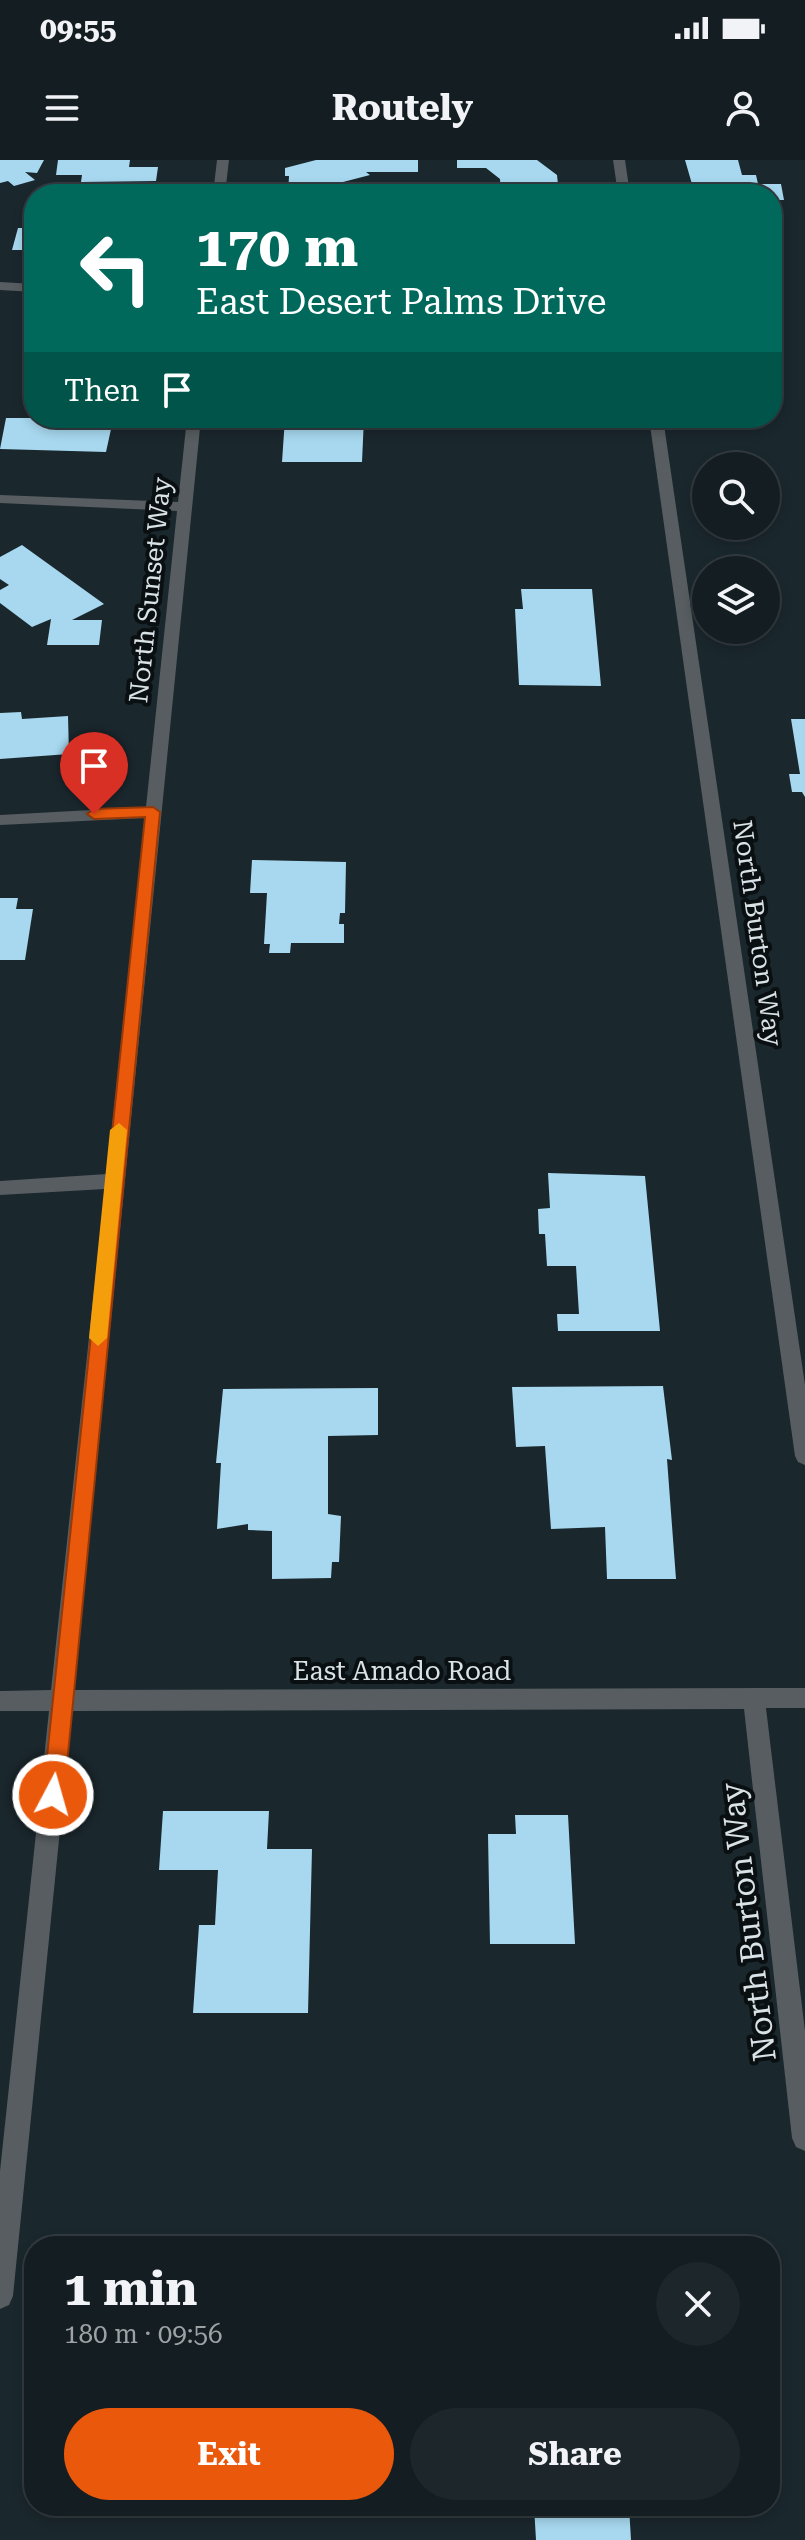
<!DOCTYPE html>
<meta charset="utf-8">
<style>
:root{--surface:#141d22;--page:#1d262a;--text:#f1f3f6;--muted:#9da2a5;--line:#333b40;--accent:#ea580c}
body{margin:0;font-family:"Roboto Serif",serif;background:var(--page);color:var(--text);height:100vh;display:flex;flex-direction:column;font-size:30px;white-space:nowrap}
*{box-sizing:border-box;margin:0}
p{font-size:26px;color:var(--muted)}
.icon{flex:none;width:44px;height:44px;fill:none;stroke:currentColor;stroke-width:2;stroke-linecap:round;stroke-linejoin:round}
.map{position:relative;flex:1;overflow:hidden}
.details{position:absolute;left:24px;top:2076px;width:756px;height:280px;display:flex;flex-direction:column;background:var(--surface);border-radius:32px;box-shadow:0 4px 12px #0003,0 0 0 2px var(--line)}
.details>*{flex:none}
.guide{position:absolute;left:24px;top:24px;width:758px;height:244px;border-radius:32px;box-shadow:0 4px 12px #0003,0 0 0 2px var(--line);background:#00695c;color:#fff;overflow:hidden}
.tools{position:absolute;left:692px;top:292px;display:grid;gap:16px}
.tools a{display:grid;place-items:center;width:88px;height:88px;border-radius:50%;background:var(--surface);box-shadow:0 4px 12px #0003,0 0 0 2px var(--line);font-size:40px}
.pin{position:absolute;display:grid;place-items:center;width:68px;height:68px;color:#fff;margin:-82px -34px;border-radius:50% 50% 50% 0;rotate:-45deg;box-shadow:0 0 8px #0007}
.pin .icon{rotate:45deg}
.me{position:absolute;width:88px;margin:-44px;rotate:6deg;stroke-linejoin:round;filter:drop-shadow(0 0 6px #0008)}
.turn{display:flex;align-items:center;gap:28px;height:168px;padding:0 40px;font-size:36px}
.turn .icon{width:104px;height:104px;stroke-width:2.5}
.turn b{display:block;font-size:56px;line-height:68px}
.then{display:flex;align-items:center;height:76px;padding:0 40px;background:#0003;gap:16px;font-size:30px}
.round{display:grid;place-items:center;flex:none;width:84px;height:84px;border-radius:42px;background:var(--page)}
.headline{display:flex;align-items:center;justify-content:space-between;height:136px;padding:0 40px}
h1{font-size:48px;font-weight:700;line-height:60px}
.button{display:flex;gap:16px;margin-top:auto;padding:16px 40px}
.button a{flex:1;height:92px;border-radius:48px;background:var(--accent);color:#fff;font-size:32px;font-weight:700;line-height:92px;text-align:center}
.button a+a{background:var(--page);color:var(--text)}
.status{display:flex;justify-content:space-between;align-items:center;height:56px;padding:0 40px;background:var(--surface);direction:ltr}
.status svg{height:22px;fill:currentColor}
header{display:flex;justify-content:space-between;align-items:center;height:104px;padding:0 40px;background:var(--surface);font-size:36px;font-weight:700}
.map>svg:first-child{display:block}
.building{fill:#a7d8ef}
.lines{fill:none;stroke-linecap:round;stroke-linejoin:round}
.minor{fill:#575d60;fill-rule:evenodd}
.route{fill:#ea580c;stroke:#983908;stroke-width:2}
.slow{fill:#f59e0b}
.labels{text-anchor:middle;stroke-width:8;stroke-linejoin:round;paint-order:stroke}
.street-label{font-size:26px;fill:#d9e2e6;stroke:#0a0f12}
.near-street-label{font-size:32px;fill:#d9e2e6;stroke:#0a0f12}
</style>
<div class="status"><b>09:55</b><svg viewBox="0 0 49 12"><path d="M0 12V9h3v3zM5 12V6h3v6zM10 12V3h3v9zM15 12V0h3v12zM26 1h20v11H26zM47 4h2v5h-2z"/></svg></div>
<header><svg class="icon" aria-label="menu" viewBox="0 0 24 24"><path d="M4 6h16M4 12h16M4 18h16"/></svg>Routely<svg class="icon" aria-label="person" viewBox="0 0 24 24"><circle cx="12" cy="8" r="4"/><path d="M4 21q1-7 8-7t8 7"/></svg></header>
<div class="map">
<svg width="805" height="2380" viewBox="0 0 805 2380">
<rect width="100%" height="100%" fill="#1a272d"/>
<path class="building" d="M 0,0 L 44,0 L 37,13 L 25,12 L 35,20 L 14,26 L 8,21 L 0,23 Z
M 58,0 L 130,0 L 129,7 L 158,7 L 156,21 L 81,22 L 82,15 L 56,15 Z
M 316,0 L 418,0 L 418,12 L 366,12 L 370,15 L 343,22 L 343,34 L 288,34 L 289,16 L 285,16 L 285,8 Z
M 457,0 L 537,0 L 557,15 L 559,34 L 501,34 L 500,19 L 486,8 L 457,8 Z
M 685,0 L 738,0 L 742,15 L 756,15 L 758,24 L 781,24 L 784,40 L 772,40 L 772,34 L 688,34 L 688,31 L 694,31 Z
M 18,68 L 34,68 L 34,90 L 12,90 Z
M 773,164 L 784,213 L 772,213 Z
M 6,258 L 86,258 L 113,260 L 106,292 L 0,289 Z
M 285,258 L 364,258 L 362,302 L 282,302 Z
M 22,385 L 104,444 L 72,460 L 102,460 L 99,485 L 47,485 L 51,459 L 32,467 L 0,443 L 0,430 L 9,425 L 0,419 L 0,397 Z
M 521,429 L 592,429 L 601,526 L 519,525 L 515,449 L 523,449 Z
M 21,552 L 22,559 L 68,556 L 69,594 L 0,599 L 0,553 Z
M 791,559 L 805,559 L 805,637 L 802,632 L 792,632 L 789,614 L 800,614 Z
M 252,700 L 346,702 L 345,753 L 340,753 L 339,764 L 344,764 L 344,783 L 291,783 L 290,793 L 269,793 L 270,784 L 264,784 L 267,733 L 250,733 Z
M 0,738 L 18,738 L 16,749 L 33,749 L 25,800 L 0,800 Z
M 548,1013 L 645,1016 L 660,1171 L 558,1171 L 557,1154 L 579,1154 L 576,1106 L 547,1106 L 545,1074 L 539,1074 L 538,1049 L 550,1048 Z
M 663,1226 L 672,1300 L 667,1299 L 676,1419 L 607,1419 L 605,1367 L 551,1369 L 545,1286 L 516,1287 L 512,1227 Z
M 378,1228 L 378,1275 L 328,1276 L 328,1354 L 341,1356 L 339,1402 L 332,1402 L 331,1418 L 272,1419 L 272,1371 L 248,1370 L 248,1364 L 217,1369 L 221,1303 L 216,1303 L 223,1229 Z
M 163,1651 L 269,1651 L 267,1689 L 312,1689 L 308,1853 L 193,1853 L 199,1765 L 215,1765 L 218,1710 L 159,1710 Z
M 515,1655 L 568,1655 L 575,1784 L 490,1784 L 488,1674 L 516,1674 Z
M 534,2346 L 629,2346 L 631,2380 L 536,2380 Z"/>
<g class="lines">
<path class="minor" d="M 217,0 L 229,0 L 225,34 L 213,34 Z
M 613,0 L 625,0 L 630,34 L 618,34 Z
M 0,122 L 34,124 L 34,132 L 0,130 Z
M 187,258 L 201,258 L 74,1530 L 805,1528 L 805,1548 L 766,1548 L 805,1871 L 805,1991 L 796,1987 L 792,1978 L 744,1549 L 72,1551 L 13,2136 L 9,2145 L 0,2149 L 0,2011 L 49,1551 L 0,1551 L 0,1531 L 51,1530 L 105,1029 L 0,1035 L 0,1021 L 107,1014 L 145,658 L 0,665 L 0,655 L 146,647 L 177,351 L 0,343 L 0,335 L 178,342 Z
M 649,258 L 663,258 L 805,1225 L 805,1305 L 798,1302 L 795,1296 Z"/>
</g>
<path class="route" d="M 153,647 L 160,652 L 64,1635 L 61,1642 L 53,1645 L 46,1642 L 43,1635 L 145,657 L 94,659 L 87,654 L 94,649 Z"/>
<path class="slow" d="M 119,963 L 127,970 L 107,1178 L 98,1186 L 89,1178 L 110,970 Z"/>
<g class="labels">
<g class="street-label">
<text transform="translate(150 430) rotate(-84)" y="9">North Sunset Way</text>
<text transform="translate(758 773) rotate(82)" y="9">North Burton Way</text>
<text x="402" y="1520">East Amado Road</text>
</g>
<g class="near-street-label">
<text transform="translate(748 1762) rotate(-97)" y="11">North Burton Way</text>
</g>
</g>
</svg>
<div class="tools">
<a><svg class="icon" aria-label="search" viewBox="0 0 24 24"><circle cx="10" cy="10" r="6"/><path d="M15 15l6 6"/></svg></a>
<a><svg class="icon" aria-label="layers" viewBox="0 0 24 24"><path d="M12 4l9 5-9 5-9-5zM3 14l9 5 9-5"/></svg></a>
</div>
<div class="pin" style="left:94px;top:654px;background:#d93025"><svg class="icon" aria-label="arrive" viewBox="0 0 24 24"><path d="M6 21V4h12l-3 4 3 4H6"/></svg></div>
<svg class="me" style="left:53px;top:1635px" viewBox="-20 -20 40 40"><circle r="17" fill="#ea580c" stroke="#fff" stroke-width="3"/><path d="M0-11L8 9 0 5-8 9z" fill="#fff"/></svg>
<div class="guide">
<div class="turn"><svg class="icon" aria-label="left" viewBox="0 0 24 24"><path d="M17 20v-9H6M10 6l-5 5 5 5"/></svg><div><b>170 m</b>East Desert Palms Drive</div></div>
<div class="then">Then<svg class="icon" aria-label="arrive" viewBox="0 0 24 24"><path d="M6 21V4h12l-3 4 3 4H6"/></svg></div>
</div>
<section class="details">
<div class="headline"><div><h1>1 min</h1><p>180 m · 09:56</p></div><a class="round"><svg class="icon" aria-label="close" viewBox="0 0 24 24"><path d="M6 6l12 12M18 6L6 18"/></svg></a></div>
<div class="button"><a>Exit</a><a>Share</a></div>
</section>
</div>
